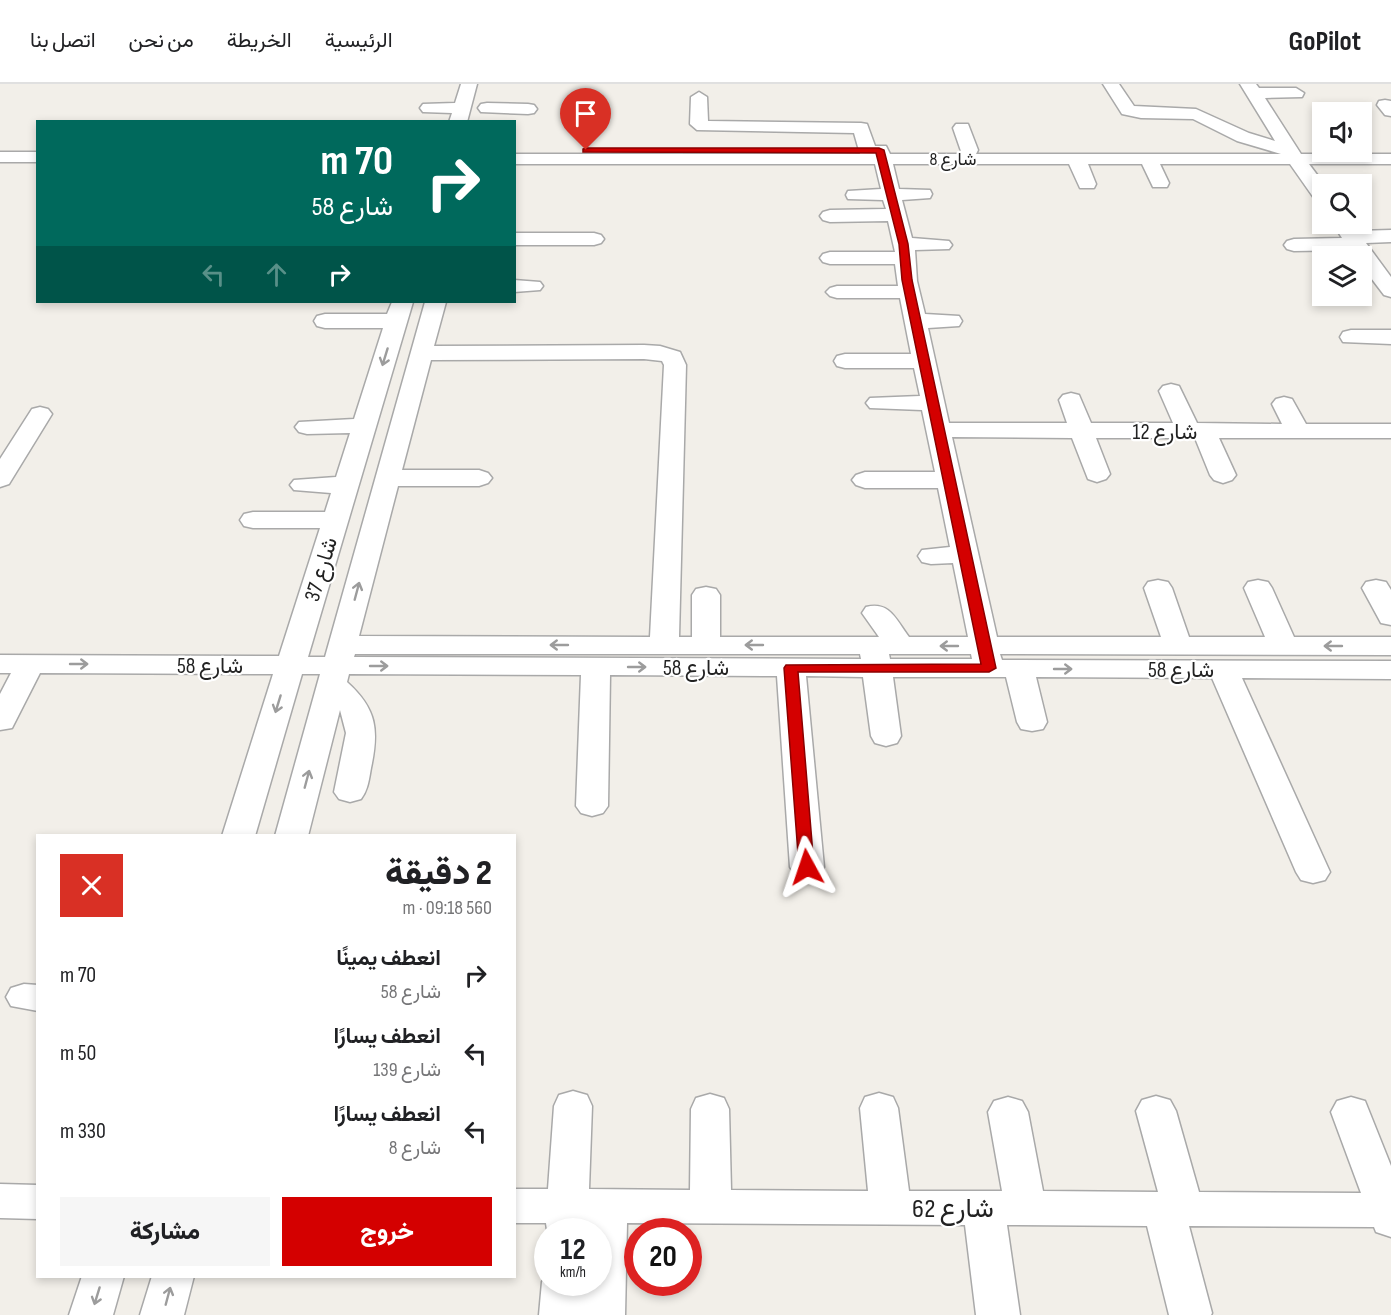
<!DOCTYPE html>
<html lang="ar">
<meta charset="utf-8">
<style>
:root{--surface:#fff;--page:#f6f6f6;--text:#202124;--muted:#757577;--line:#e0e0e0;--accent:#d40000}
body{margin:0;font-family:"Sofia Sans Condensed",Vazirmatn,sans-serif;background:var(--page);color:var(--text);direction:rtl;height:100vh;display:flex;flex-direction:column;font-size:22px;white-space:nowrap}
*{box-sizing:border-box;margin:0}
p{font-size:20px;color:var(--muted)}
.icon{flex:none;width:33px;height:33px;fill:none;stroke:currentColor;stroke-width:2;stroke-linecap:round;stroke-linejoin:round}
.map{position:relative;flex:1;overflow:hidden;direction:ltr}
.sheet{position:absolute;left:36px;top:750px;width:480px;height:444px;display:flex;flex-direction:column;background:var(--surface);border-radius:0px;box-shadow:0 3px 9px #0003;direction:rtl}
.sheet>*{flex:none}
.hud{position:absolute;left:36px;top:36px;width:480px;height:183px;border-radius:0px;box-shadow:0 3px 9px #0003;direction:rtl;background:#00695c;color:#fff;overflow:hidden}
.tools{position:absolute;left:1312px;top:18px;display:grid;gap:12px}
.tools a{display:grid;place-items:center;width:60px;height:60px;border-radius:0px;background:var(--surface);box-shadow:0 3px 9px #0003;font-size:30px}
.speed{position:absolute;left:534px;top:1134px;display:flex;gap:12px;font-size:30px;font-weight:700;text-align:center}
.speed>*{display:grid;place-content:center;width:78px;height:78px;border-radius:50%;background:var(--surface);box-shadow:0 3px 9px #0003;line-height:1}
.speed small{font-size:15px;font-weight:400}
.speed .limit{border:9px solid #d22;background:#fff;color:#111}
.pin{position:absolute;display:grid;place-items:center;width:51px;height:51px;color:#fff;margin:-62px -26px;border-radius:50% 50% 50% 0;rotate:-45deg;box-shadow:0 0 6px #0007}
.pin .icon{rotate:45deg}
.me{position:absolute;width:66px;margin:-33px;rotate:355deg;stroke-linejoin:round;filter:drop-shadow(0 0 4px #0008)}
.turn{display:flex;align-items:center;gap:21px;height:126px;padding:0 24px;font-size:27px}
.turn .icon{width:78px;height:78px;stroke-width:2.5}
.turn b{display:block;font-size:42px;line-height:51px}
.lanes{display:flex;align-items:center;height:57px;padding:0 24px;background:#0003;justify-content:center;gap:30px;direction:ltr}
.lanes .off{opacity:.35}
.round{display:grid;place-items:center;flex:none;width:63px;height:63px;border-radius:0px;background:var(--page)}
.overview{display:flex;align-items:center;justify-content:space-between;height:102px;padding:0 24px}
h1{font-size:36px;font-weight:800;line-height:45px}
.primary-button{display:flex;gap:12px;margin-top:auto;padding:12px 24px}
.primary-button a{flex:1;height:69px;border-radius:0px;background:var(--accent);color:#fff;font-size:24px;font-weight:800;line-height:69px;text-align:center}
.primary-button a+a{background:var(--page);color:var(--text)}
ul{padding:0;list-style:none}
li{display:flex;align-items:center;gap:18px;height:78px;padding:0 24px}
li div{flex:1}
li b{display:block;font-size:22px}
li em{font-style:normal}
header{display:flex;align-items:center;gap:36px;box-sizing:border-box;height:84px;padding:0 30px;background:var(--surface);border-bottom:2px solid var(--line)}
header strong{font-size:28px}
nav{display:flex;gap:33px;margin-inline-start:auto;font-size:21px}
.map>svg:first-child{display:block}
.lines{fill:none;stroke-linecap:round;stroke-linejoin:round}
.minor-casing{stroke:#a9a9a9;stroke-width:3}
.minor{fill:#fff;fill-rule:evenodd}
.oneway{stroke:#9c9c9c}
.route{fill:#d40000;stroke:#8a0000;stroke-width:1.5}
.labels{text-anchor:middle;stroke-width:4.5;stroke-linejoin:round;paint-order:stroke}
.far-street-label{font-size:18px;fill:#222;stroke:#fff}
.street-label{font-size:22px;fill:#222;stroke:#fff}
.near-street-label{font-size:27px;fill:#222;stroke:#fff}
</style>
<header>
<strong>GoPilot</strong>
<nav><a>الرئيسية</a><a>الخريطة</a><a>من نحن</a><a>اتصل بنا</a></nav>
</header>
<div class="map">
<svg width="1391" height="1231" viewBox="0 0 1391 1231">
<rect width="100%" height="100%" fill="#f2efe9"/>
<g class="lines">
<defs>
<path id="minor" d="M 461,0 L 477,0 L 467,38 L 449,38 L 452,29 L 423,28 L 420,24 L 423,20 L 455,19 Z
M 1103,0 L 1119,0 L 1134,22 L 1196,25 L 1249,49 L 1275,57 L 1240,0 L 1256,0 L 1259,4 L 1296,4 L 1304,9 L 1302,13 L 1265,14 L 1301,70 L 1391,70 L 1391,80 L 1309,80 L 1324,100 L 1323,119 L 1316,117 L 1290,80 L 1160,80 L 1169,99 L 1167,103 L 1153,103 L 1142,80 L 1088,80 L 1096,100 L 1094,104 L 1080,104 L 1069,80 L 893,80 L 899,105 L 930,106 L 932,110 L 930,114 L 902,116 L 912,154 L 949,157 L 952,161 L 949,165 L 915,166 L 917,197 L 925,230 L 959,232 L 962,237 L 959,242 L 928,244 L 949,339 L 1067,339 L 1059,316 L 1063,311 L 1071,309 L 1079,311 L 1091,339 L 1173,339 L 1159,307 L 1163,302 L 1171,300 L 1179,302 L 1197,339 L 1282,340 L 1272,320 L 1276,315 L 1284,313 L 1292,315 L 1306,340 L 1391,340 L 1391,354 L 1219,354 L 1236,391 L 1232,396 L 1223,399 L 1214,396 L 1210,391 L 1195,354 L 1096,354 L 1110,390 L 1106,395 L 1097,398 L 1088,395 L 1072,354 L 952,353 L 997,553 L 1161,553 L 1144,504 L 1148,498 L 1158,496 L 1168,498 L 1172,504 L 1189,553 L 1265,553 L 1244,504 L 1248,498 L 1258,496 L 1268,498 L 1272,504 L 1294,553 L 1391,553 L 1391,571 L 1000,570 L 1002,576 L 1391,577 L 1391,595 L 1242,594 L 1330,788 L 1325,796 L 1313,799 L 1301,796 L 1296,788 L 1212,594 L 1036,593 L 1047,638 L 1043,645 L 1032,647 L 1021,645 L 1017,638 L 1006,593 L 893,593 L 901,652 L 897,659 L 886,662 L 875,659 L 871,652 L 863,593 L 806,592 L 824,783 L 819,791 L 807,794 L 795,791 L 790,783 L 777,592 L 610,591 L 608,722 L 603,729 L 592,732 L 581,729 L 576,722 L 581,591 L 349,590 L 347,598 C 377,625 379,646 371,684 C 369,695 368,706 361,715 L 350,718 L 339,715 L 334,708 L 346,649 L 340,626 L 308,752 L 275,752 L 320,590 L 302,590 L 255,752 L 222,752 L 273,590 L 40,589 L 12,644 L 0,646 L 0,610 L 11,589 L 0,589 L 0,571 L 279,572 L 320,444 L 253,444 L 244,442 L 240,436 L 244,430 L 253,428 L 325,428 L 331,409 L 294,406 L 290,401 L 294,396 L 336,393 L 350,349 L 307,350 L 299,348 L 295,343 L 299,338 L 354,335 L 383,244 L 325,244 L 317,242 L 314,237 L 317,232 L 325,230 L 387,230 L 392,218 L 413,218 L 308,573 L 325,573 L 425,218 L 446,218 L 434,262 L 644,261 L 660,262 L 680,268 L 686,281 L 679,553 L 692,553 L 692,511 L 696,505 L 706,503 L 716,505 L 720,511 L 720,553 L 879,553 L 862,529 L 866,523 C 890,517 896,536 909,553 L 968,553 L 953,479 L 931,480 L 922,478 L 918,472 L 922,466 L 950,463 L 938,404 L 865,404 L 856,401 L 852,396 L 856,391 L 865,388 L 935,388 L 922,326 L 870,324 L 866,319 L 870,314 L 920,312 L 914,284 L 845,284 L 837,282 L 834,277 L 837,272 L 845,270 L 911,270 L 900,214 L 837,214 L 830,212 L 826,208 L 830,204 L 837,202 L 898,202 L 895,180 L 830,180 L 823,178 L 820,174 L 823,170 L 830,168 L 895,168 L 888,137 L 830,138 L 823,136 L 820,132 L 823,128 L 830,126 L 886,125 L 883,116 L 848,115 L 846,111 L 848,107 L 881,105 L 875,80 L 514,80 L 514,70 L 860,70 L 854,49 L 697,46 L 690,40 L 691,13 L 699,8 L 707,13 L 708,37 L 861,39 L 867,40 L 875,62 L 886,62 L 890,70 L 962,70 L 953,44 L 956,40 L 968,40 L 978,66 L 976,70 L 1281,70 L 1237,57 L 1193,35 L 1141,34 L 1122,30 ZM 644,275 L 662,277 L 664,281 L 650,553 L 359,552 L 398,402 L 479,402 L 488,399 L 492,394 L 488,389 L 479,386 L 402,386 L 431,276 ZM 355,570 L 860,570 L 861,575 L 354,573 ZM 889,570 L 971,570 L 972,575 L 890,575 Z
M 1385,16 L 1391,17 L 1391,32 L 1385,31 L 1377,21 L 1379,17 Z
M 487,19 L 528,20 L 534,21 L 537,25 L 534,29 L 528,30 L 481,28 L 478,24 L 481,20 Z
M 0,68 L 38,68 L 38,78 L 0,78 Z
M 1333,140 L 1352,140 L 1357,147 L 1391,146 L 1391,158 L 1366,159 L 1391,193 L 1391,213 L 1384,211 L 1362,182 L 1362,172 L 1356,172 L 1351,166 L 1294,167 L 1287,165 L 1284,161 L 1287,157 L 1294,155 L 1342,154 Z
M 514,149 L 594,149 L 601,151 L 604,155 L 601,159 L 594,161 L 514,161 Z
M 514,196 L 540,198 L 543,202 L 540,206 L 514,208 Z
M 1351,246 L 1391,246 L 1391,260 L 1343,258 L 1340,253 L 1343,248 Z
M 40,323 L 48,325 L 52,330 L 9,400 L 0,403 L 0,375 L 32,325 Z
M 1376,496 L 1386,498 L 1391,506 L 1391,541 L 1381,539 L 1362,504 L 1366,498 Z
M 24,900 L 38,901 L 38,927 L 11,922 L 6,913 L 11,904 Z
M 573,1007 L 587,1011 L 592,1022 L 589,1105 L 690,1106 L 691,1025 L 696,1014 L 710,1010 L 724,1014 L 729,1025 L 731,1106 L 868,1107 L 860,1024 L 865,1013 L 879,1009 L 893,1013 L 898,1024 L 909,1107 L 1002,1107 L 988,1028 L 994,1017 L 1008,1013 L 1022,1017 L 1028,1028 L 1043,1107 L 1158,1108 L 1136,1027 L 1142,1016 L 1156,1012 L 1170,1016 L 1176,1027 L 1199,1108 L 1361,1109 L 1331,1028 L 1337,1017 L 1351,1013 L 1365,1017 L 1391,1082 L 1391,1153 L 1376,1148 L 1374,1143 L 1189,1142 L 1212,1229 L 1211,1231 L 1169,1231 L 1147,1142 L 1007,1141 L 1020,1231 L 976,1231 L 965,1141 L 627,1139 L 625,1231 L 539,1231 L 542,1198 L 548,1186 L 548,1198 L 598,1198 L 598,1148 L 548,1148 L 548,1153 L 546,1139 L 514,1139 L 514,1105 L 548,1105 L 554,1022 L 559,1011 Z
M 0,1100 L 38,1101 L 38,1135 L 0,1134 Z
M 82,1192 L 124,1192 L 113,1231 L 69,1231 Z
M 152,1192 L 194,1192 L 184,1231 L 140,1231 Z"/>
</defs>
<use href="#minor" class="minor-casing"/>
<use href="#minor" class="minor"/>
</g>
<defs><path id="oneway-shaft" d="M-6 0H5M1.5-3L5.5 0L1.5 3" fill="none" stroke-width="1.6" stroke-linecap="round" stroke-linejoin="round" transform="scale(1.5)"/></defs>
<g class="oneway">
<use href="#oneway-shaft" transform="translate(385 273) rotate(107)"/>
<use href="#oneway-shaft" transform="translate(357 507) rotate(-75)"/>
<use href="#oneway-shaft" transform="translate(559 561) rotate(-180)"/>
<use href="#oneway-shaft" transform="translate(754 561) rotate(-180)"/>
<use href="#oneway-shaft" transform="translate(949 562) rotate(-180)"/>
<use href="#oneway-shaft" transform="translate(1333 562) rotate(-180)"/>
<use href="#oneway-shaft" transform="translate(79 580)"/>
<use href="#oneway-shaft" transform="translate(379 582)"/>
<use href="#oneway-shaft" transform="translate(637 583)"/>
<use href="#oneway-shaft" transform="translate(1063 585)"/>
<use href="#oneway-shaft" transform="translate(278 620) rotate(107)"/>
<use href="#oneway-shaft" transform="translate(307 695) rotate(-75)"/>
<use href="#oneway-shaft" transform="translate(97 1212) rotate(107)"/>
<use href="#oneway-shaft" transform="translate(168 1212) rotate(-75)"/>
</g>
<path class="route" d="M 586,64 L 879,64 L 884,66 L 908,160 L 912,196 L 996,584 L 989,588 L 798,588 L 814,783 L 812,786 L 807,788 L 799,783 L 784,584 L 786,581 L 981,580 L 902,196 L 899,160 L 876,69 L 583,68 L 583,65 Z"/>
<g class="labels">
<g class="far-street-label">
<text x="953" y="81">شارع 8</text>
</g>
<g class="street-label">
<text x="1165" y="355">شارع 12</text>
<text transform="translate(320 485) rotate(-73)" y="8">شارع 37</text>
<text x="210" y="589">شارع 58</text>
<text x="696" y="591">شارع 58</text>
<text x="1181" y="593">شارع 58</text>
</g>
<g class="near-street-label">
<text x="953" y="1133">شارع 62</text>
</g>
</g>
</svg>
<div class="tools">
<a><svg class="icon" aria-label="sound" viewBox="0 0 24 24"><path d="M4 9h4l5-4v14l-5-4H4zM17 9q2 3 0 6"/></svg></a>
<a><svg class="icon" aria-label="search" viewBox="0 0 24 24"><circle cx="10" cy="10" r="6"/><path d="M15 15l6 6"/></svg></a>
<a><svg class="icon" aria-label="layers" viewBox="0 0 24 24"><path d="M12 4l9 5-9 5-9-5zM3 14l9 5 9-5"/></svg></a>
</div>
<div class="speed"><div>12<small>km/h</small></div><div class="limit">20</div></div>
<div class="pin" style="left:586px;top:66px;background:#d93025"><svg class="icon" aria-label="arrive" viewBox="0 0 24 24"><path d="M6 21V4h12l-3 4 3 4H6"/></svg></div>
<svg class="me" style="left:807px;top:783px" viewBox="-20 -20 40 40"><path d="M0-17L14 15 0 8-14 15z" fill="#d40000" stroke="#fff" stroke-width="4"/></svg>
<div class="hud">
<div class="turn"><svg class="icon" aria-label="right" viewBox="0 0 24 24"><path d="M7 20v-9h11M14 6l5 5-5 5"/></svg><div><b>70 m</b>شارع 58</div></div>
<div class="lanes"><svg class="icon off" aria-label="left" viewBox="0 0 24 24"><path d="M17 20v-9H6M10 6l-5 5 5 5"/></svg><svg class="icon off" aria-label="ahead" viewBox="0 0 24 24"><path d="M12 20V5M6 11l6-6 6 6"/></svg><svg class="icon" aria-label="right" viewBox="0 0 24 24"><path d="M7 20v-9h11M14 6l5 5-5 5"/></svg></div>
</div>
<section class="sheet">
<div class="overview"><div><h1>2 دقيقة</h1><p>560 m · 09:18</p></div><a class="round" style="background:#d93025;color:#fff"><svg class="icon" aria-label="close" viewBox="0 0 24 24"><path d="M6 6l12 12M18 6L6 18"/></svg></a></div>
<ul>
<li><svg class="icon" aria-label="right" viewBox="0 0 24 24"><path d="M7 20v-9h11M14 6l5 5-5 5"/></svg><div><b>انعطف يمينًا</b><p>شارع 58</p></div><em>70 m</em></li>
<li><svg class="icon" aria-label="left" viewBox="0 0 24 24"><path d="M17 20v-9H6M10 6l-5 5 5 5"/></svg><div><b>انعطف يسارًا</b><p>شارع 139</p></div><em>50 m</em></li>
<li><svg class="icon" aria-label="left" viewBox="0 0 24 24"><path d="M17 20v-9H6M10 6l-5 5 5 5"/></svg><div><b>انعطف يسارًا</b><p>شارع 8</p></div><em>330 m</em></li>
</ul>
<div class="primary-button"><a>خروج</a><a>مشاركة</a></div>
</section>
</div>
